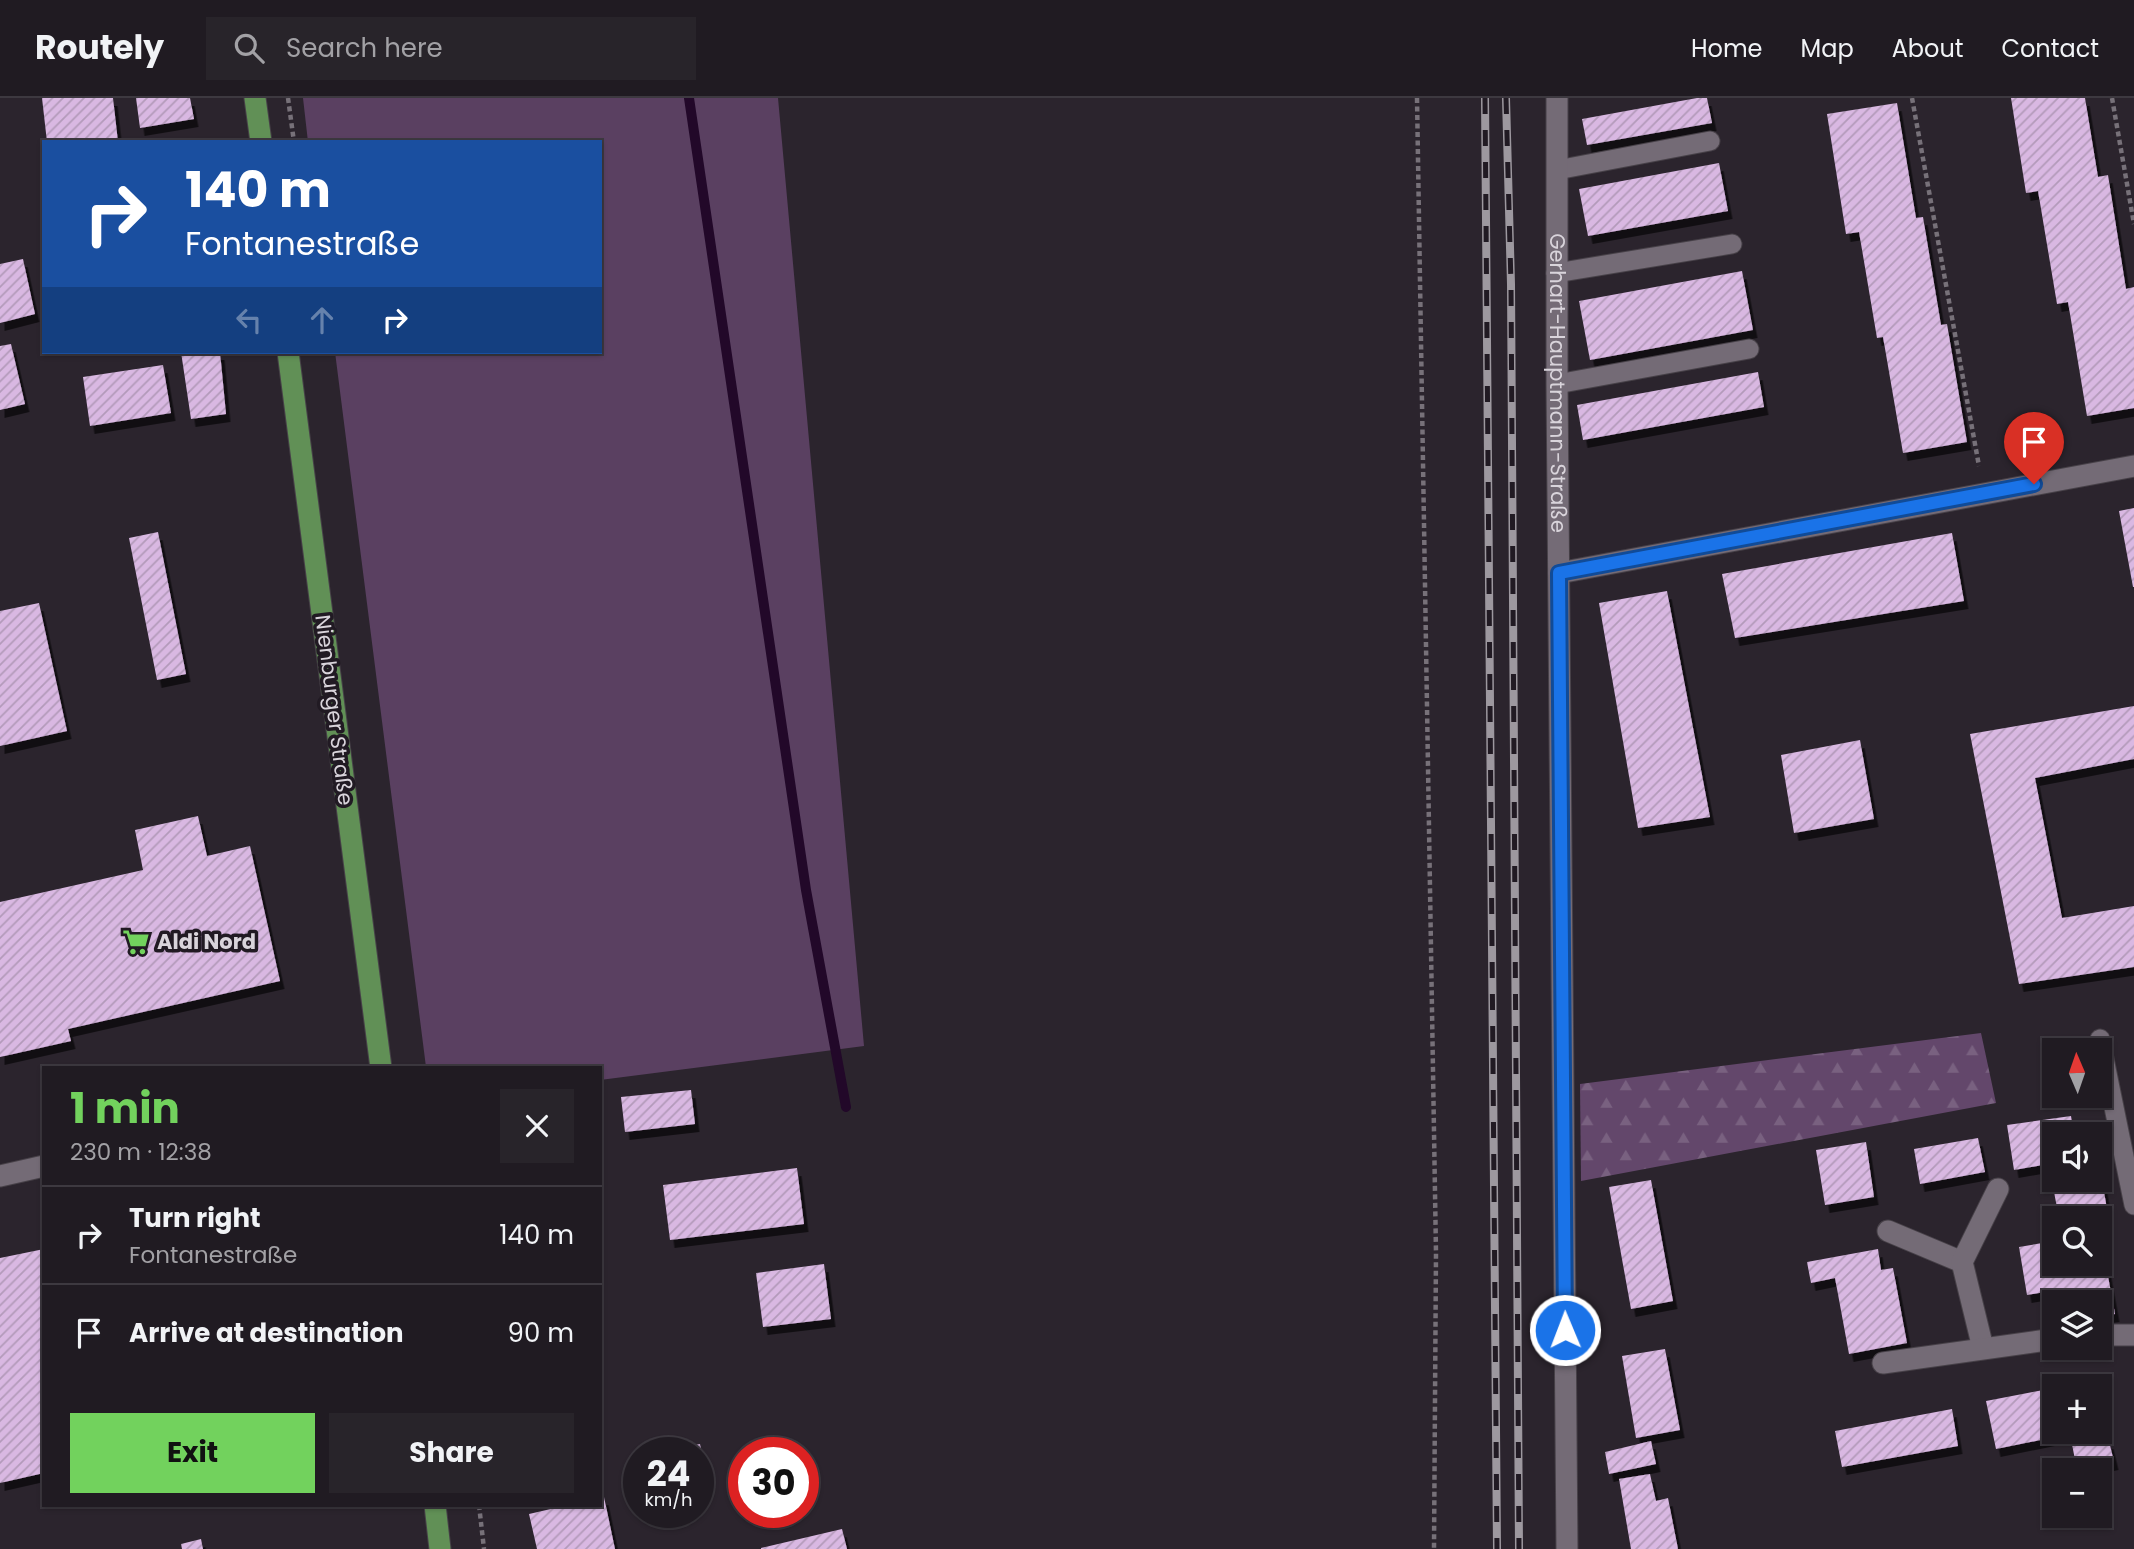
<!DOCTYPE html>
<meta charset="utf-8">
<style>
:root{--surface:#201b22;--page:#28242a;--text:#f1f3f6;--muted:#a2a1a5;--line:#3d3940;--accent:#72d25d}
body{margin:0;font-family:Poppins,sans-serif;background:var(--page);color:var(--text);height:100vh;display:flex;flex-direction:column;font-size:26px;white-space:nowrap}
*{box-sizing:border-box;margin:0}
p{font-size:23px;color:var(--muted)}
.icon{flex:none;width:38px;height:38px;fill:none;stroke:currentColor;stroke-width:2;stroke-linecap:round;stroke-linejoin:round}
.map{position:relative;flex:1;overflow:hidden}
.sheet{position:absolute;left:42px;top:968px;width:560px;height:441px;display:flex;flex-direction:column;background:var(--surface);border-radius:0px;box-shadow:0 2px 5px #0004,0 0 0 2px var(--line)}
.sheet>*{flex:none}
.guide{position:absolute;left:42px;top:42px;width:560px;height:214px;border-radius:0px;box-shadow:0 2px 5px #0004,0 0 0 2px var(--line);background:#1a4fa0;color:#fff;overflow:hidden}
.needle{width:46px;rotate:358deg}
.fabs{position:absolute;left:2042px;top:940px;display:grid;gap:14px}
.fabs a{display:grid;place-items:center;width:70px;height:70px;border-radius:0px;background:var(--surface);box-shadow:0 2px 5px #0004,0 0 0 2px var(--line);font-size:35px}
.speed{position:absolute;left:623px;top:1339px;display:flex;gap:14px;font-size:35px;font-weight:700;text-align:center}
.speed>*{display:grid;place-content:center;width:91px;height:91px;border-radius:50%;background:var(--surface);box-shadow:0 2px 5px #0004,0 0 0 2px var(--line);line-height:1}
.speed small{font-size:18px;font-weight:400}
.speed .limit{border:10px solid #d22;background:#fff;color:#111}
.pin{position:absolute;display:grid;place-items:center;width:60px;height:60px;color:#fff;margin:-72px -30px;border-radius:50% 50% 50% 0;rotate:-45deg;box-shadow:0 0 7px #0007}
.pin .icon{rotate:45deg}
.me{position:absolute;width:77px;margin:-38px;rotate:359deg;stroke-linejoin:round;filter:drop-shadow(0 0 5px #0008)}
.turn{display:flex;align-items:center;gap:24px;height:147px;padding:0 28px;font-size:32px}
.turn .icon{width:91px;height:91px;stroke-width:2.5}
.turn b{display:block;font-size:49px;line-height:60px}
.lanes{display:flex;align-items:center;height:66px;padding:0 28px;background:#0003;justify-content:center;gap:35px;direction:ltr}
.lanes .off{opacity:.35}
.round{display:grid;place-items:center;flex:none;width:74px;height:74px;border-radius:0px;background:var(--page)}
.summary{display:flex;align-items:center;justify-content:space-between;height:119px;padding:0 28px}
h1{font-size:42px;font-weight:700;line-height:52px;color:var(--accent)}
.action{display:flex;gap:14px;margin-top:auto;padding:14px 28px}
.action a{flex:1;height:80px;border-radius:0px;background:var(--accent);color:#111;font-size:28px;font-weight:700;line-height:80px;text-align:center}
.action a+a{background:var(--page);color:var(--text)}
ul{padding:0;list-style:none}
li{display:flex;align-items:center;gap:21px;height:98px;padding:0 28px;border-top:2px solid var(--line)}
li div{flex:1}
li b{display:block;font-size:26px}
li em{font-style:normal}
header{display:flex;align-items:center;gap:42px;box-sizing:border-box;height:98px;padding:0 35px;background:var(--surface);border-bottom:2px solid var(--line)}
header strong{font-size:33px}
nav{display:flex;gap:38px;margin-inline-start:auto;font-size:24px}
.search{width:490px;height:63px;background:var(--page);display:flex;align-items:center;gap:18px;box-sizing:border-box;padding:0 24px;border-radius:0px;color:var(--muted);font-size:26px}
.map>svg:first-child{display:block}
.grass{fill:#5a4061}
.forest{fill:url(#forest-firs)}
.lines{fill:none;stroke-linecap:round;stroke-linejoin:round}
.stream{stroke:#220829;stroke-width:10}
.building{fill:url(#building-hatch);filter:url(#shadow)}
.lane-casing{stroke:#474148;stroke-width:21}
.street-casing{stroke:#474148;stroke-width:23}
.primary-casing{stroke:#474148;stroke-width:23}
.path{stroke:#777179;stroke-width:4.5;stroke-dasharray:5 3.5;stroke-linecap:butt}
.lane{stroke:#746b76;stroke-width:19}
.street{stroke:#746b76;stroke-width:21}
.primary{stroke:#619056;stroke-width:21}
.rail-casing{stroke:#9d989f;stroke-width:8}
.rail{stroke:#211a23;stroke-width:5;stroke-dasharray:16;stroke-linecap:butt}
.route-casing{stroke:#114b97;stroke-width:18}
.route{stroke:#1a73e8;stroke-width:12}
.labels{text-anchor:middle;stroke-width:7;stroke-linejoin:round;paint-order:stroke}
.street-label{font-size:21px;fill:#d9d4db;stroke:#211a23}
.poi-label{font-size:21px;font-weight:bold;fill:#d9d4db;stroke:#211a23;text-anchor:start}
</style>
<header>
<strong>Routely</strong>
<div class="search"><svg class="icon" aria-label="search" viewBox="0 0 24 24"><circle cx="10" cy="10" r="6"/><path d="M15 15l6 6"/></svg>Search here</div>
<nav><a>Home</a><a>Map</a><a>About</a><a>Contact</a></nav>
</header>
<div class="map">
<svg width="2134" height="1451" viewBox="0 0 2134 1451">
<defs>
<pattern id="forest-firs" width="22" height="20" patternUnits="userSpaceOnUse" patternTransform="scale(1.75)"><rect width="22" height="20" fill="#63476b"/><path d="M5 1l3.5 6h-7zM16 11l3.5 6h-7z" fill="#796180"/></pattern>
<pattern id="building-hatch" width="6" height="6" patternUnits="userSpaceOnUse" patternTransform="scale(1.75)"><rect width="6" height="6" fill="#d9b8e2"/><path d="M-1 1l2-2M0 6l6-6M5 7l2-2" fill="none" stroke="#b39aba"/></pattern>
<filter id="shadow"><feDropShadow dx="4.5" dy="8" stdDeviation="0" flood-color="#0009"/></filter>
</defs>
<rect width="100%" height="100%" fill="#2b242d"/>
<path class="grass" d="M 303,0 L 778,0 L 864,948 L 600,982 L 600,970 L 426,969 L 335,254 L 600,254 L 600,44 L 308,44 Z"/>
<path class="forest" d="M 1981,935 L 1996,1005 L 1581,1083 L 1580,986 Z"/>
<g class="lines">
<path class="stream" d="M 689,0 L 806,792 L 846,1009"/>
</g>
<path class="building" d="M 42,0 L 113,0 L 118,44 L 47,44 Z
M 136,0 L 190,0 L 194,21 L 140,30 Z
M 1697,0 L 1707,0 L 1712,25 L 1587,47 L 1582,21 Z
M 2011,0 L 2085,0 L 2098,79 L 2108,77 L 2126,191 L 2134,189 L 2134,310 L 2087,318 L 2068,204 L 2057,206 L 2038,93 L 2026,95 Z
M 1897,5 L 1916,120 L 1923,119 L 1941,227 L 1947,226 L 1967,344 L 1903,355 L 1883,239 L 1877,240 L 1859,134 L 1846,136 L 1827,16 Z
M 1719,65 L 1728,113 L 1588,138 L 1579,91 Z
M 23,161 L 35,216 L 0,225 L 0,166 Z
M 1742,173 L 1753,232 L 1590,262 L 1579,203 Z
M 11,246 L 25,306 L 0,312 L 0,248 Z
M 181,254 L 220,254 L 226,316 L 191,321 Z
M 163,267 L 171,315 L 90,328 L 83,279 Z
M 1758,274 L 1764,309 L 1583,342 L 1577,307 Z
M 2134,410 L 2134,489 L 2133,489 L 2119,413 Z
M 158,434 L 186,576 L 157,582 L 129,440 Z
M 1952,435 L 1964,503 L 1735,540 L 1722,476 Z
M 1667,493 L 1710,719 L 1638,730 L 1599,505 Z
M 39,505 L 67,633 L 0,648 L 0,513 Z
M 2134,608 L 2134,661 L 2035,680 L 2062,820 L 2134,808 L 2134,869 L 2019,886 L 1970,636 Z
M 1860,642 L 1874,721 L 1794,735 L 1781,657 Z
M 198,718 L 207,758 L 250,748 L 280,883 L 68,931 L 71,943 L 0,959 L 0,804 L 143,772 L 135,732 Z
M 691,992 L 695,1026 L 625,1034 L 621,999 Z
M 2071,1018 L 2074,1036 L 2054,1036 L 2054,1065 L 2014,1072 L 2007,1027 Z
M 1978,1040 L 1985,1074 L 1920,1086 L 1914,1051 Z
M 1866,1044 L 1874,1099 L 1825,1107 L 1816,1052 Z
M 797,1070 L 804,1126 L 670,1142 L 663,1087 Z
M 1651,1082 L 1673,1203 L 1631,1211 L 1609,1089 Z
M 2065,1082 L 2102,1082 L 2108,1117 L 2059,1120 L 2054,1094 L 2066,1092 Z
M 2100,1135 L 2115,1216 L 2100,1218 L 2100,1204 L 2071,1204 L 2069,1190 L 2027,1197 L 2019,1149 L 2054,1143 L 2054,1166 L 2100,1166 Z
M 44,1151 L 44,1375 L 0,1385 L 0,1160 Z
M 1878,1151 L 1881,1172 L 1893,1170 L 1907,1245 L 1849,1256 L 1835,1180 L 1811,1185 L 1807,1164 Z
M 824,1166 L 831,1221 L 763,1229 L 756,1175 Z
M 1665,1251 L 1680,1332 L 1636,1340 L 1622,1258 Z
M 2054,1290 L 2054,1334 L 2096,1334 L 2098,1345 L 2109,1343 L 2114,1364 L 2077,1372 L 2070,1336 L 1996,1351 L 1986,1303 Z
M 1952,1311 L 1958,1348 L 1842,1369 L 1835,1333 Z
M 1651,1343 L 1656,1366 L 1609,1376 L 1605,1354 Z
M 700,1346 L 709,1385 L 698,1387 L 698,1354 L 666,1353 Z
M 1650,1376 L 1656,1403 L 1668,1400 L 1678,1451 L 1631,1451 L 1619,1381 Z
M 604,1399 L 615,1451 L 537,1451 L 529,1416 L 568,1407 L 600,1407 L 600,1400 Z
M 842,1431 L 847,1451 L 761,1451 L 761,1450 Z
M 201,1441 L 203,1451 L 182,1451 L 181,1446 Z"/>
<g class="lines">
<defs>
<path id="lane" d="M 1557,72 L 1710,43
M 1556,175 L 1732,146
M 1557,286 L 1749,251
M 2100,941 L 2134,1107"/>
<g id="street">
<path id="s1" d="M 1557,0 L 1557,286 L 1567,1451"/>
<path d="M 1559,475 L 2134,368"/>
<path d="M 0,1078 L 44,1068"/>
<path d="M 1888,1133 L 1962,1164"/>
<path d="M 2100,1237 L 2134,1237"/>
<path d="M 1983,1250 L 1962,1164 L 1998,1091"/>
<path d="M 1883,1265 L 2054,1241"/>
</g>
<path id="primary" d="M 255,0 L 261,44
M 288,254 L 381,970
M 435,1407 L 440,1451"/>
</defs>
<use href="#lane" class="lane-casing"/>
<use href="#street" class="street-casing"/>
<use href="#primary" class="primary-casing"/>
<path class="path" d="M 288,0 L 294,44
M 1417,0 L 1436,1155 L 1434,1451
M 1912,0 L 1979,368
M 2112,0 L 2134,126
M 479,1407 L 484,1451"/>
<use href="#lane" class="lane"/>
<use href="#street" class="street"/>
<use href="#primary" class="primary"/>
<defs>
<path id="rail" d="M 1485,0 L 1497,1451
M 1506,0 L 1511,186 L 1519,1451"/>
</defs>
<use href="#rail" class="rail-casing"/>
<use href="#rail" class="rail"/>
</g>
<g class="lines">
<defs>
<path id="route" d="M 1565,1232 L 1559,475 L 2034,386"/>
</defs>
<use href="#route" class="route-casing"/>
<use href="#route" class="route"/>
</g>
<defs>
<symbol id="supermarket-bare" viewBox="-9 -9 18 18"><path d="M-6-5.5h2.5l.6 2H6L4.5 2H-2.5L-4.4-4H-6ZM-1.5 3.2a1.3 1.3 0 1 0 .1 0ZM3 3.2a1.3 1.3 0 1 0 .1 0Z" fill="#72d25d" stroke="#211a23" stroke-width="2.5" paint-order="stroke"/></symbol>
</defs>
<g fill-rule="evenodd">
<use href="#supermarket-bare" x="117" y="825" width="38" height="38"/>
</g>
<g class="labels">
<g class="street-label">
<text dy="7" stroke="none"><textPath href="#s1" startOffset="285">Gerhart-Hauptmann-Straße</textPath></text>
<text transform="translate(334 612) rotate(83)" y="7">Nienburger Straße</text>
</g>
<g class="poi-label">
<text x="157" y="851">Aldi Nord</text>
</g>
</g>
</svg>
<div class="fabs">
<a><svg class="needle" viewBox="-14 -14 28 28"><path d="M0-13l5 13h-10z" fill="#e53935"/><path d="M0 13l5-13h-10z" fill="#a2a1a5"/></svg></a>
<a><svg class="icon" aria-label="sound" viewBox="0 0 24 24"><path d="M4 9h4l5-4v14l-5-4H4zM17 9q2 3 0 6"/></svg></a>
<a><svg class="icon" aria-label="search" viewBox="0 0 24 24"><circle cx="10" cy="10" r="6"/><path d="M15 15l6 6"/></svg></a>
<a><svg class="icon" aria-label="layers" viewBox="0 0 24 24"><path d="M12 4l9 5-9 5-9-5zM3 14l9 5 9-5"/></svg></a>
<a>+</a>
<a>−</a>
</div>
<div class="speed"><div>24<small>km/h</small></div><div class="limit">30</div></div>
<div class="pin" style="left:2034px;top:386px;background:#d93025"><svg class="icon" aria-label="arrive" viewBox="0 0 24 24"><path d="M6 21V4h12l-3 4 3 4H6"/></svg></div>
<svg class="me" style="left:1565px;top:1232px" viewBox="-20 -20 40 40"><circle r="17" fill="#1a73e8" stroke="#fff" stroke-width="3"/><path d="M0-11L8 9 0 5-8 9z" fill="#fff"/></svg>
<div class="guide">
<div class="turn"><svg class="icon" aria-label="right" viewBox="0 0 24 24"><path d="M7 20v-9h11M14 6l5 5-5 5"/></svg><div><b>140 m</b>Fontanestraße</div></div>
<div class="lanes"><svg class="icon off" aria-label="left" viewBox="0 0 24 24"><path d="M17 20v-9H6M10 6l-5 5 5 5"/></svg><svg class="icon off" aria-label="ahead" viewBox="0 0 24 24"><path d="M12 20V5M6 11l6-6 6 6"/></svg><svg class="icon" aria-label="right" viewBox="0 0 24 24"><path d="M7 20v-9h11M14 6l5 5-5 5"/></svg></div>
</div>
<section class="sheet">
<div class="summary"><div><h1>1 min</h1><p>230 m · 12:38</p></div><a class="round"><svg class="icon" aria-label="close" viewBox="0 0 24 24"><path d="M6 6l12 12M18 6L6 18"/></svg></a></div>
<ul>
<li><svg class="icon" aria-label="right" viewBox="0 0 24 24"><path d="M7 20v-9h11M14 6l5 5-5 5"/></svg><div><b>Turn right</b><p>Fontanestraße</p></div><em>140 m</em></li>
<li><svg class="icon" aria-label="arrive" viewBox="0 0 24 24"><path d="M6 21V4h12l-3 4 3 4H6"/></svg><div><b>Arrive at destination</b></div><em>90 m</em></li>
</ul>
<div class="action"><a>Exit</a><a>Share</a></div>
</section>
</div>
